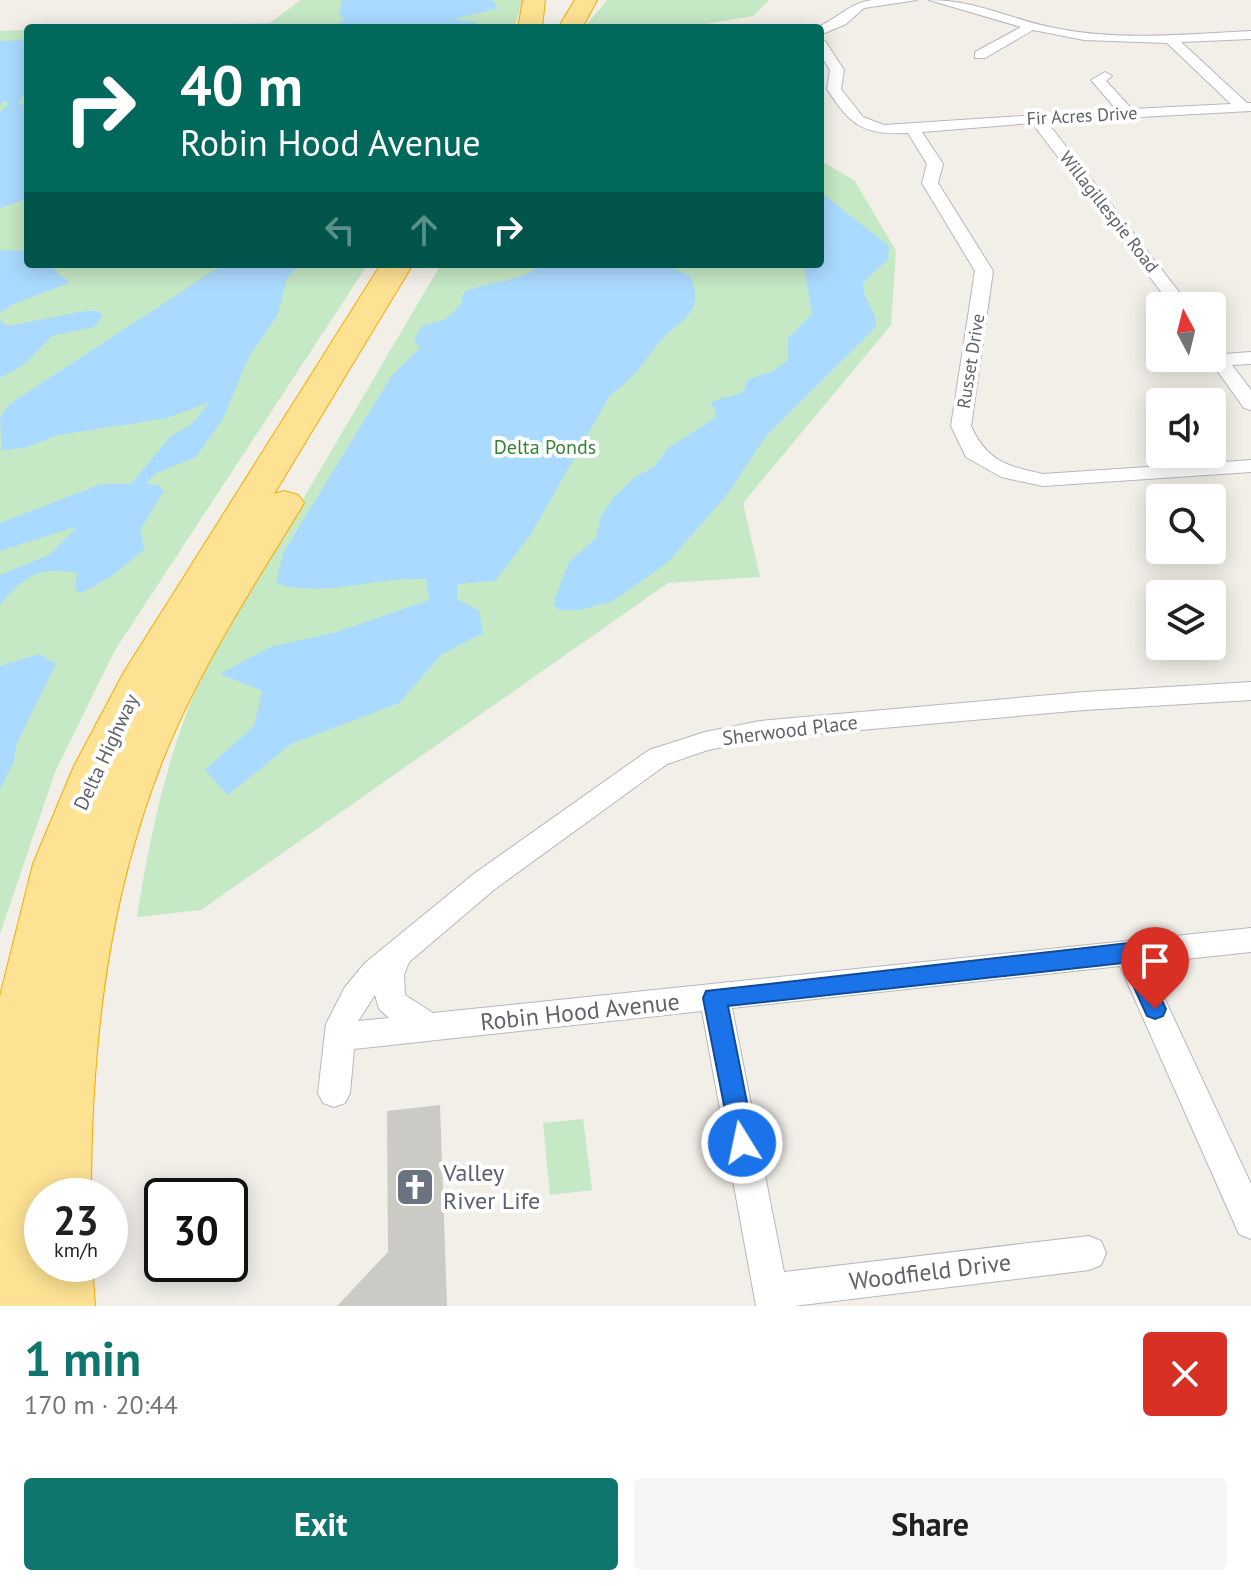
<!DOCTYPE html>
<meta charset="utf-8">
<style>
:root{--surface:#fff;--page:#f6f6f6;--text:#202124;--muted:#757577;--accent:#0f766e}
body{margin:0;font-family:"PT Sans",sans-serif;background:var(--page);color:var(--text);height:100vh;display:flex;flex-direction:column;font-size:30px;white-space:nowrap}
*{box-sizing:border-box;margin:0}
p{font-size:26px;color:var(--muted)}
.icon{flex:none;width:44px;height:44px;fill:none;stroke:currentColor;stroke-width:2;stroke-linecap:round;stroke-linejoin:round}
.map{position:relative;height:1306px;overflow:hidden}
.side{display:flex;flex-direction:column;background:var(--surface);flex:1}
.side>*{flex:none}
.hud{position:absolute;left:24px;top:24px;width:800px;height:244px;border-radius:8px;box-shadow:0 4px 20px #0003;background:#00695c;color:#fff;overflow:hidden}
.needle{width:52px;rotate:353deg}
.tools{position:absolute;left:1146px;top:292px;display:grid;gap:16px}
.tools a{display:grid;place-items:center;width:80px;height:80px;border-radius:8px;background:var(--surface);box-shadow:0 4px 20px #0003;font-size:40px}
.speed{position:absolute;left:24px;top:1178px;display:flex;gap:16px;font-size:40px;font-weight:700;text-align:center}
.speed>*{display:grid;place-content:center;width:104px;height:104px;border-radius:50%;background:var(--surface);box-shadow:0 4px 20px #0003;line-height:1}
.speed small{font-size:20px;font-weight:400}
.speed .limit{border:4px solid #111;border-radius:12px;background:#fff;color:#111}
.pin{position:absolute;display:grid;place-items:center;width:68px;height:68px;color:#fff;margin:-82px -34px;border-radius:50% 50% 50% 0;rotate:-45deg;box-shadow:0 0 8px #0007}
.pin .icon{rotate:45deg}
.me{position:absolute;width:88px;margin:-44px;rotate:350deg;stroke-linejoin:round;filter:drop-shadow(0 0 6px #0008)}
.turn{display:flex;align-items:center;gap:28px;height:168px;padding:0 24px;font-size:36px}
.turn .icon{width:104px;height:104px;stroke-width:2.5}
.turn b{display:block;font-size:56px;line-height:68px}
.lanes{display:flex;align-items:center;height:76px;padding:0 24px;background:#0003;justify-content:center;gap:40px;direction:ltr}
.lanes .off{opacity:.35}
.round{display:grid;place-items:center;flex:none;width:84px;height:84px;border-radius:8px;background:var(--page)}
.headline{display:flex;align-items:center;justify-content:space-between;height:136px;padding:0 24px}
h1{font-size:48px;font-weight:700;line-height:60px;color:var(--accent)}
.cta{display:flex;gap:16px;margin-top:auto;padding:16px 24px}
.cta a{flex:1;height:92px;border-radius:8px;background:var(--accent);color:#fff;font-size:32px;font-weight:700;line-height:92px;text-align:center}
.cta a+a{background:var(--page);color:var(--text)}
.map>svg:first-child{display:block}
.green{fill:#c5e8c5}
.water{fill:#aadaff}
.building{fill:#cccac5}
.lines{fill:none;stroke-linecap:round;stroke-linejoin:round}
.minor-casing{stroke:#b5b8bc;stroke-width:2}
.motorway-casing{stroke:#f9ab00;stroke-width:2}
.minor{fill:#fff;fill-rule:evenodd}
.motorway{fill:#fde293;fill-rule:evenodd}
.route{fill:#1a73e8;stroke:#114b97;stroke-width:2}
.labels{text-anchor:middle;stroke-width:8;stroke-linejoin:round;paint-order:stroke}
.far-street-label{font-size:18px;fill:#5f6368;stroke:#fff}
.park-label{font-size:20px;fill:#348238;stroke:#fff}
.street-label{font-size:20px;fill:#5f6368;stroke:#fff}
.near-street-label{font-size:24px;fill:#5f6368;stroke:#fff}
.near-worship-label{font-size:24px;fill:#5b616d;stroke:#fff;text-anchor:start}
</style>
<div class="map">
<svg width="1251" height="1306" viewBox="0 0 1251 1306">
<rect width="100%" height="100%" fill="#f1efe8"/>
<path class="green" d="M 301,0 L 523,0 L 514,28 L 85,28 L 270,23 Z
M 607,0 L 769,0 L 753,16 L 682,28 L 584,28 Z
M 28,30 L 28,264 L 368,264 L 115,650 L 55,772 L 0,934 L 0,31 Z
M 820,160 L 855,181 L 896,251 L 891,325 L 743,503 L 760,577 L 668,583 L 201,910 L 137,917 C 151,827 170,744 208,661 L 441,264 L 820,264 Z
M 583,1119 L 592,1190 L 550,1195 L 543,1123 Z"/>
<path class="water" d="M 342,0 L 492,0 L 498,8 L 453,19 L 475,22 L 485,28 L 330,28 L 345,19 L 339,14 Z
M 28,40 L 28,88 L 18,104 L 28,105 L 28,167 L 23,172 L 28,173 L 28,198 L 0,208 L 0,112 L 8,105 L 6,101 L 0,104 L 0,41 Z
M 820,192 L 889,246 L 888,259 L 863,283 C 862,301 877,310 876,327 L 766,436 L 727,495 L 667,563 L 613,601 L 580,610 L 559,610 L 553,604 L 569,562 L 596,538 L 601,516 L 614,497 L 635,477 L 654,467 L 668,448 L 715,418 L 716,411 L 710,404 C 719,396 733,398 744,391 L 747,380 L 773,371 L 788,360 L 788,338 L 812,314 L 804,267 L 805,264 L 820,264 Z
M 0,250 L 28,251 L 28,264 L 50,266 L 69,283 L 11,305 L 0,313 Z
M 224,264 L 301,264 L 287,278 L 277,316 L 248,358 L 224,417 L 196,457 L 156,473 L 146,484 L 158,485 L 164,491 L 140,530 L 145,549 L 112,576 L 81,593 L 75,590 L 77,573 C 40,566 23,576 0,605 L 0,575 L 49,555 L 78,526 L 0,551 L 0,523 L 101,484 L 131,484 L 171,436 L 191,425 L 210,402 L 167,418 L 59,435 L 24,448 L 2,450 L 0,418 L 8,405 Z
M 542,264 L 663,264 L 690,276 C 708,317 675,320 658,344 C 643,364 631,381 610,395 L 531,534 L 495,581 L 457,584 L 457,599 L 479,611 L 483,633 L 441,655 L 399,703 L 291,744 L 228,795 L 205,770 L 254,726 L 262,691 L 220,674 L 270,647 L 337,632 L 429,600 L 426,579 C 375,576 325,599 276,583 L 283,553 L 392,375 L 420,348 L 414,340 L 422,326 L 446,319 L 461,304 L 464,292 C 491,280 518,284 542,264 Z
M 85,311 L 99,311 L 102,317 L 94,327 L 52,336 L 25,364 L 0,378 L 0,320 L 8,326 Z
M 39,654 L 56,664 L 16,745 L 14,762 L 0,789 L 0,666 Z"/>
<path class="building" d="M 440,1105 L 447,1306 L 337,1306 L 388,1252 L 387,1111 Z"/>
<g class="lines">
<defs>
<path id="minor" d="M 873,0 L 917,0 L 864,8 L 846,24 L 820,35 L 820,28 L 816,28 C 837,19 851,2 873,0 Z
M 929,0 C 978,0 1013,21 1060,29 C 1123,41 1188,34 1251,31 L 1251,39 L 1181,42 L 1247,103 L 1251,103 L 1251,111 L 1047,122 L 1190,306 L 1172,306 L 1032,123 L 922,132 L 943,164 L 938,183 L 993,271 L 971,426 C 987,461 1006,466 1043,474 L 1251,460 L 1251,472 L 1043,486 L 1001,477 L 966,457 L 951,426 L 975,271 L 922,183 L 927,164 L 908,133 C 863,135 851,126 827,89 L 830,70 L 820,54 L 820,40 L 825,41 L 844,70 L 841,89 L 863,117 L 884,125 L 1117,110 L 1091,80 L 1105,72 L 1112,76 L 1106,81 L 1132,109 L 1231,104 L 1167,43 L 1084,40 L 1033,30 L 985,58 L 975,58 L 975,52 L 1021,27 Z
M 1212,344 L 1224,354 L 1251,352 L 1251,364 L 1232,365 L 1251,390 L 1251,410 L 1244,408 L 1208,358 L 1212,358 Z
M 1251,682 L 1251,700 L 1084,710 L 760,739 L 708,750 L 667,764 L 495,889 L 409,962 L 404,975 L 405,995 L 433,1013 L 1251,928 L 1251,952 L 1148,963 L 1251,1184 L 1251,1239 L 1239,1234 L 1120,966 L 732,1008 L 784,1272 L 1089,1236 L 1101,1241 L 1106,1253 L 1101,1265 L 1089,1270 L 794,1306 L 756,1306 L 702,1011 L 354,1049 L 350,1093 L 345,1103 L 334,1107 L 323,1103 L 318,1093 L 326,1024 L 345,987 L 365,963 L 475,873 L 649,750 L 705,732 L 760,721 L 1084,692 ZM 375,995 L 379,1009 L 389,1018 L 358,1021 Z"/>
<path id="motorway" d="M 523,0 L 545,0 L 542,28 L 518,28 Z
M 575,0 L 597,0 L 582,28 L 558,28 Z
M 381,264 L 413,264 L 274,494 L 284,491 L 298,495 L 304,503 C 255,584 202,664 166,752 C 108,894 91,1044 91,1196 L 42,1196 L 42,1264 L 92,1264 L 95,1306 L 0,1306 L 0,996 L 33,864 L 74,766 L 124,672 Z"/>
</defs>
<use href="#minor" class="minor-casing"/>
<use href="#motorway" class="motorway-casing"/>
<use href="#minor" class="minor"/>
<use href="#motorway" class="motorway"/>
</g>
<path class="route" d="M 1129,943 L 1137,946 L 1141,953 L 1166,1009 L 1163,1016 L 1155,1019 L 1147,1016 L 1123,963 L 728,1006 L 755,1143 L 751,1151 L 742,1155 L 733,1151 L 703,998 L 706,991 Z"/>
<defs>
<symbol id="church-square" viewBox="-11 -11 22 22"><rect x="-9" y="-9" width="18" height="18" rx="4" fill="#6b7280" stroke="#fff"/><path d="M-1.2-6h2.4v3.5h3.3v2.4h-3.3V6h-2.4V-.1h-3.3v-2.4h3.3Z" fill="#fff"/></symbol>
</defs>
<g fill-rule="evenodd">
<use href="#church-square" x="393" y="1165" width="44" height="44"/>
</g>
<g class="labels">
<g class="far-street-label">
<text transform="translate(1082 116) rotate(-3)" y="6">Fir Acres Drive</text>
<text transform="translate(1109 212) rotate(52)" y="6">Willagillespie Road</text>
<text transform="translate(971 361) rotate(-81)" y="6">Russet Drive</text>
</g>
<g class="park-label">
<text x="545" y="454">Delta Ponds</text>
</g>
<g class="street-label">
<text transform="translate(790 730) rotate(-7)" y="7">Sherwood Place</text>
<text transform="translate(106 752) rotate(-65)" y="7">Delta Highway</text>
</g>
<g class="near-street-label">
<text transform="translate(580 1012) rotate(-6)" y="8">Robin Hood Avenue</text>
<text transform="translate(930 1272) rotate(-7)" y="8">Woodfield Drive</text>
</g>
<g class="near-worship-label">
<text x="443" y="1181">Valley<tspan x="443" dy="28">River Life</tspan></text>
</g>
</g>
</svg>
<div class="tools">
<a><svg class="needle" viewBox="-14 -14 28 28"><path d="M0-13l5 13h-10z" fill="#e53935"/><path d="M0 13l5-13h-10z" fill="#757577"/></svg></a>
<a><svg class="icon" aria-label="sound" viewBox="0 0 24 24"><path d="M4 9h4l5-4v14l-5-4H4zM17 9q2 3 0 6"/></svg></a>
<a><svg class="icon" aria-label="search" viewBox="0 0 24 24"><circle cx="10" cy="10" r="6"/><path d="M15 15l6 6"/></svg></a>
<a><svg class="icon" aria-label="layers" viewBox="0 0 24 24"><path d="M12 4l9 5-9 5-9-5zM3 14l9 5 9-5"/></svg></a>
</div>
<div class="speed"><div>23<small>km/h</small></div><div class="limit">30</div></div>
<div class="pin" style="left:1155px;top:1009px;background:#d93025"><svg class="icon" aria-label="arrive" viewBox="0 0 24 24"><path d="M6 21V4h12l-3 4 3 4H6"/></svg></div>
<svg class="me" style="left:742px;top:1143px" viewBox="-20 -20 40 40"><circle r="17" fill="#1a73e8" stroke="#fff" stroke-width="3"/><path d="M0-11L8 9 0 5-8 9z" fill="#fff"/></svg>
<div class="hud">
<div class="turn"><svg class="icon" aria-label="right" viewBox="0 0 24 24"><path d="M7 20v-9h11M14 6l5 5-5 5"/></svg><div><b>40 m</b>Robin Hood Avenue</div></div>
<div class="lanes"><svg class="icon off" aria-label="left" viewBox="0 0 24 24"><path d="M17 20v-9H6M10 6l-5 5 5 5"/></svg><svg class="icon off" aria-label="ahead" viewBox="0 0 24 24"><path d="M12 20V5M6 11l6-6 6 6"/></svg><svg class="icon" aria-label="right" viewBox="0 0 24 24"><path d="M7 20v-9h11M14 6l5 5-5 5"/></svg></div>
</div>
</div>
<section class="side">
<div class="headline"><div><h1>1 min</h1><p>170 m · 20:44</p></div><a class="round" style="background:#d93025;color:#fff"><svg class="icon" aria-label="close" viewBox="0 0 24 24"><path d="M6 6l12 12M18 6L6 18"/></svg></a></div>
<div class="cta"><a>Exit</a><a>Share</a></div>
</section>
